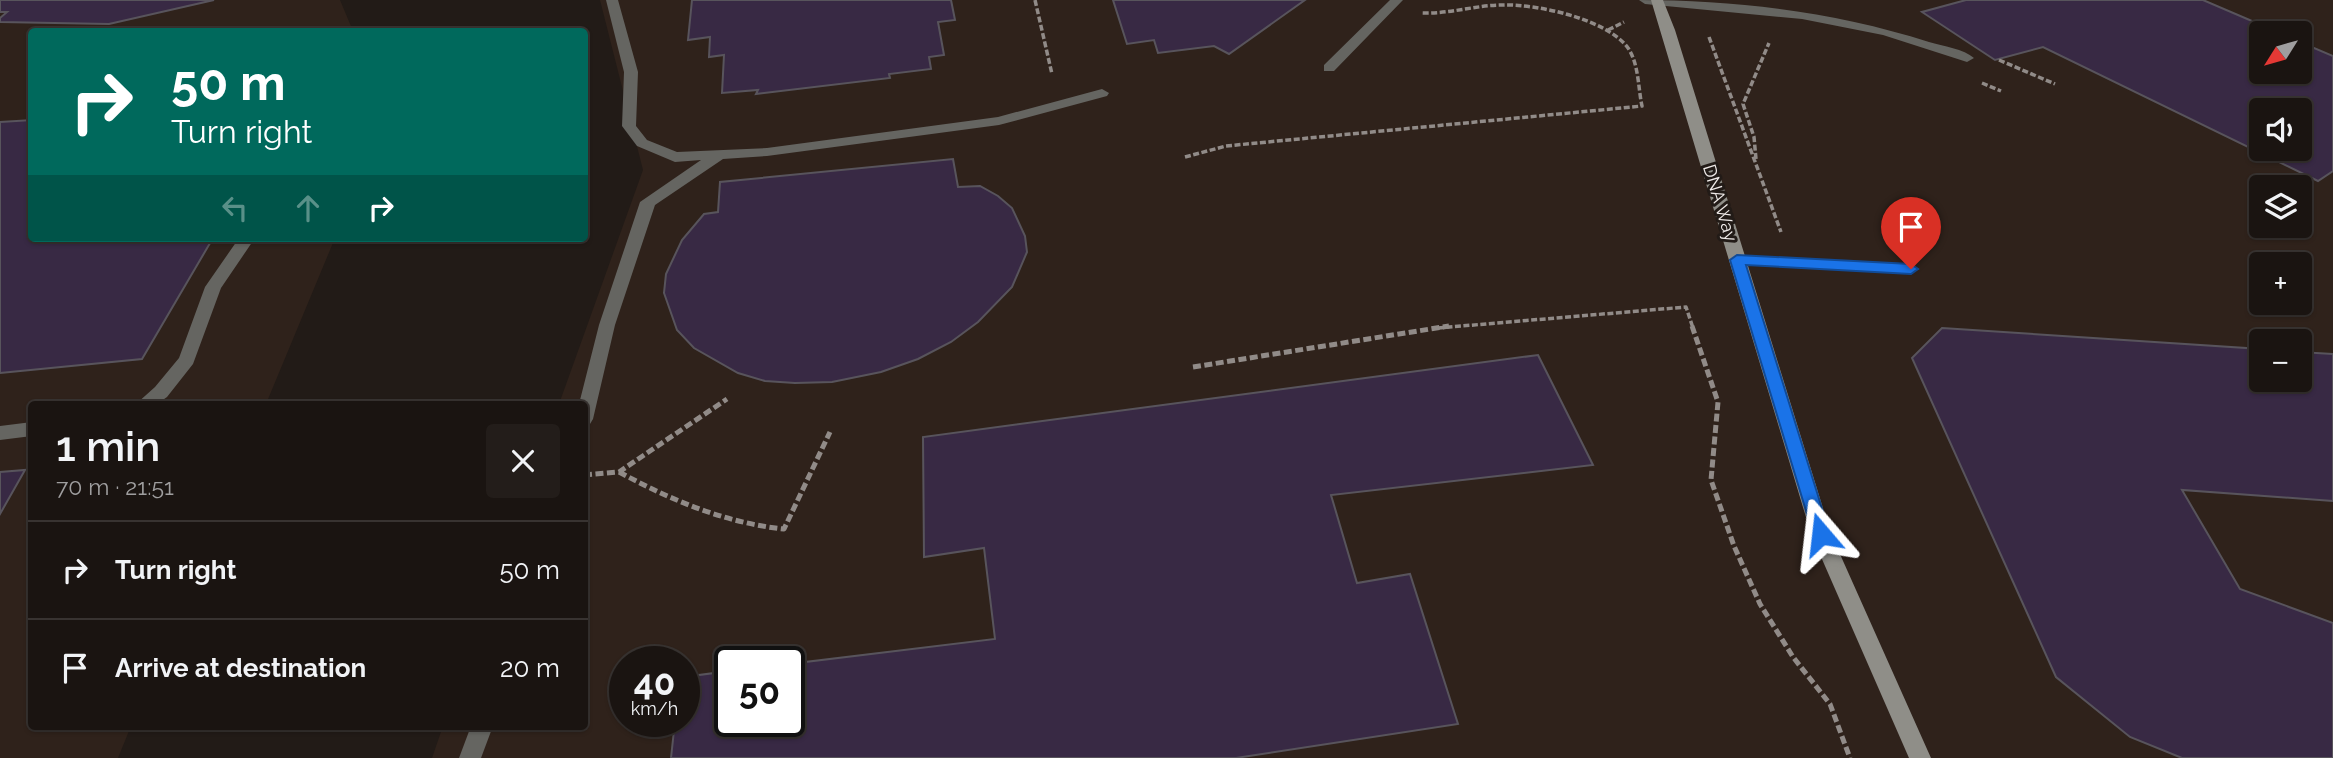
<!DOCTYPE html>
<meta charset="utf-8">
<style>
:root{--surface:#1a1411;--page:#231d1a;--text:#f1f3f6;--muted:#9f9e9f;--line:#383331}
body{margin:0;font-family:Raleway,sans-serif;background:var(--page);color:var(--text);height:100vh;display:flex;flex-direction:column;font-size:26px;white-space:nowrap}
*{box-sizing:border-box;margin:0}
p{font-size:23px;color:var(--muted)}
.icon{flex:none;width:38px;height:38px;fill:none;stroke:currentColor;stroke-width:2;stroke-linecap:round;stroke-linejoin:round}
.map{position:relative;flex:1;overflow:hidden}
.panel{position:absolute;left:28px;top:401px;width:560px;height:329px;display:flex;flex-direction:column;background:var(--surface);border-radius:7px;box-shadow:0 2px 5px #0004,0 0 0 2px var(--line)}
.panel>*{flex:none}
.top-card{position:absolute;left:28px;top:28px;width:560px;height:214px;border-radius:7px;box-shadow:0 2px 5px #0004,0 0 0 2px var(--line);background:#00695c;color:#fff;overflow:hidden}
.needle{width:46px;rotate:233deg}
.controls{position:absolute;left:2249px;top:21px;display:grid;gap:14px}
.controls a{display:grid;place-items:center;width:63px;height:63px;border-radius:7px;background:var(--surface);box-shadow:0 2px 5px #0004,0 0 0 2px var(--line);font-size:35px}
.speed{position:absolute;left:609px;top:646px;display:flex;gap:14px;font-size:35px;font-weight:700;text-align:center}
.speed>*{display:grid;place-content:center;width:91px;height:91px;border-radius:50%;background:var(--surface);box-shadow:0 2px 5px #0004,0 0 0 2px var(--line);line-height:1}
.speed small{font-size:18px;font-weight:400}
.speed .limit{border:4px solid #111;border-radius:10px;background:#fff;color:#111}
.pin{position:absolute;display:grid;place-items:center;width:60px;height:60px;color:#fff;margin:-72px -30px;border-radius:50% 50% 50% 0;rotate:-45deg;box-shadow:0 0 7px #0007}
.pin .icon{rotate:45deg}
.me{position:absolute;width:77px;margin:-38px;rotate:343deg;stroke-linejoin:round;filter:drop-shadow(0 0 5px #0008)}
.turn{display:flex;align-items:center;gap:24px;height:147px;padding:0 28px;font-size:32px}
.turn .icon{width:91px;height:91px;stroke-width:2.5}
.turn b{display:block;font-size:49px;line-height:60px}
.lanes{display:flex;align-items:center;height:66px;padding:0 28px;background:#0003;justify-content:center;gap:35px;direction:ltr}
.lanes .off{opacity:.35}
.round{display:grid;place-items:center;flex:none;width:74px;height:74px;border-radius:7px;background:var(--page)}
.head{display:flex;align-items:center;justify-content:space-between;height:119px;padding:0 28px}
h1{font-size:42px;font-weight:600;line-height:52px}
ul{padding:0;list-style:none}
li{display:flex;align-items:center;gap:21px;height:98px;padding:0 28px;border-top:2px solid var(--line)}
li div{flex:1}
li b{display:block;font-size:26px}
li em{font-style:normal}
.map>svg:first-child{display:block}
.built{fill:#2f221b;fill-rule:evenodd}
.building{fill:#382944;stroke:#58545c;stroke-width:2;fill-rule:evenodd}
.lines{fill:none;stroke-linecap:round;stroke-linejoin:round}
.path-far1{stroke:#918b88;stroke-width:3.5;stroke-dasharray:6 2.5;stroke-linecap:butt}
.path{stroke:#918b88;stroke-width:5;stroke-dasharray:8 3.5;stroke-linecap:butt}
.lane{fill:#656561;fill-rule:evenodd}
.secondary{fill:#8f8e88;fill-rule:evenodd}
.route{fill:#1a73e8;stroke:#114b97;stroke-width:2}
.labels{text-anchor:middle;stroke-width:6;stroke-linejoin:round;paint-order:stroke}
.street-label{font-size:18px;fill:#f0ebe9;stroke:#221b17}
</style>
<div class="map">
<svg width="2333" height="758" viewBox="0 0 2333 758">
<rect width="100%" height="100%" fill="#221b17"/>
<path class="built" d="M 0,0 L 340,0 L 353,31 L 32,32 L 32,238 L 335,238 L 266,404 L 32,404 L 32,726 L 131,726 L 118,758 L 0,758 Z
M 600,0 L 2333,0 L 2333,758 L 432,758 L 443,726 L 584,726 L 584,404 L 559,404 L 643,170 ZM 2261,33 L 2300,33 L 2300,72 L 2261,72 ZM 2261,110 L 2300,110 L 2300,149 L 2261,149 ZM 2261,187 L 2300,187 L 2300,226 L 2261,226 ZM 2261,264 L 2300,264 L 2300,303 L 2261,303 ZM 2261,341 L 2300,341 L 2300,380 L 2261,380 ZM 625,662 L 684,662 L 684,721 L 625,721 ZM 730,662 L 789,662 L 789,721 L 730,721 Z"/>
<path class="building" d="M 0,0 L 214,0 L 109,24 L 0,22 L 0,18 L 7,12 L 0,12 Z
M 692,0 L 951,0 L 955,20 L 938,22 L 944,55 L 929,57 L 931,69 L 889,74 L 890,78 L 756,94 L 758,90 L 722,93 L 724,55 L 709,57 L 710,37 L 688,40 Z
M 1113,0 L 1305,0 L 1229,54 L 1214,46 L 1158,53 L 1154,40 L 1127,44 Z
M 1966,0 L 2203,0 L 2280,33 L 2261,33 L 2261,72 L 2300,72 L 2300,42 L 2333,56 L 2333,171 L 2318,181 L 2043,47 L 1995,60 L 1922,12 ZM 2261,110 L 2300,110 L 2300,149 L 2261,149 Z
M 32,120 L 32,238 L 213,238 L 142,359 L 0,373 L 0,122 Z
M 953,159 L 958,187 L 980,186 L 998,196 L 1012,208 L 1025,236 L 1027,252 L 1012,287 L 978,322 L 951,342 L 918,359 L 881,372 L 832,382 L 795,383 L 765,381 L 738,373 L 694,348 L 677,330 L 664,293 L 666,274 L 682,240 L 704,214 L 718,212 L 720,182 Z
M 1942,328 L 2261,349 L 2261,380 L 2300,380 L 2300,352 L 2333,354 L 2333,501 L 2182,490 L 2240,589 L 2333,623 L 2333,758 L 2182,758 L 2130,737 L 2056,677 L 1912,358 Z
M 1538,355 L 1593,465 L 1331,495 L 1357,583 L 1410,574 L 1458,724 L 1236,758 L 671,758 L 675,721 L 684,721 L 684,677 L 730,671 L 730,721 L 789,721 L 789,664 L 995,639 L 984,548 L 924,557 L 923,437 Z
M 25,470 L 0,514 L 0,472 Z"/>
<g class="lines">
<path class="path-far1" d="M 1035,0 L 1052,74
M 1608,30 L 1624,22
M 1709,37 L 1781,232
M 1999,60 L 2055,84
M 1982,83 L 2001,91
M 1185,157 L 1226,146 L 1642,106 C 1638,88 1639,64 1628,48 C 1607,19 1537,4 1503,5 C 1476,5 1450,14 1422,13
M 1756,159 L 1754,137 L 1743,104 L 1769,43
M 1438,328 L 1686,307 L 1693,328"/>
<path class="path" d="M 1692,326 L 1718,402 L 1711,480 L 1734,546 L 1760,604 L 1793,657 L 1830,704 L 1850,758
M 1193,367 L 1449,326
M 619,472 C 671,500 725,523 784,529 L 830,432
M 584,475 L 619,472 L 727,399"/>
<path class="lane" d="M 606,0 L 618,0 L 638,72 L 636,126 L 647,140 L 677,152 L 767,148 L 998,117 L 1102,89 L 1109,93 L 1107,96 L 999,125 L 767,156 L 723,159 L 655,205 L 615,325 L 593,419 L 590,424 L 584,426 L 584,404 L 579,404 L 599,325 L 640,202 L 701,160 L 675,162 L 637,146 L 622,126 L 624,72 Z
M 1390,0 L 1403,0 L 1334,71 L 1324,71 L 1324,65 Z
M 1639,0 C 1737,0 1836,12 1929,42 C 1943,46 1964,49 1974,58 L 1967,62 L 1883,35 L 1802,19 L 1645,4 Z
M 239,238 L 255,238 L 221,288 L 193,364 L 167,397 L 157,404 L 136,404 L 155,387 L 179,358 L 205,287 Z
M 1737,255 L 1911,264 L 1919,269 L 1911,274 L 1731,264 L 1729,260 L 1731,256 Z
M 32,422 L 32,436 L 0,440 L 0,426 Z
M 471,726 L 493,726 L 481,758 L 459,758 Z"/>
<path class="secondary" d="M 1651,0 L 1663,0 L 1675,30 L 1831,534 L 1931,758 L 1909,758 L 1811,534 Z"/>
</g>
<path class="route" d="M 1737,255 L 1911,264 L 1918,269 L 1911,274 L 1746,265 L 1830,534 L 1828,539 L 1821,541 L 1815,539 L 1813,534 L 1730,260 Z"/>
<g class="labels">
<g class="street-label">
<text transform="translate(1720 203) rotate(73)" y="6">DNA Way</text>
</g>
</g>
</svg>
<div class="controls">
<a><svg class="needle" viewBox="-14 -14 28 28"><path d="M0-13l5 13h-10z" fill="#e53935"/><path d="M0 13l5-13h-10z" fill="#9f9e9f"/></svg></a>
<a><svg class="icon" aria-label="sound" viewBox="0 0 24 24"><path d="M4 9h4l5-4v14l-5-4H4zM17 9q2 3 0 6"/></svg></a>
<a><svg class="icon" aria-label="layers" viewBox="0 0 24 24"><path d="M12 4l9 5-9 5-9-5zM3 14l9 5 9-5"/></svg></a>
<a>+</a>
<a>−</a>
</div>
<div class="speed"><div>40<small>km/h</small></div><div class="limit">50</div></div>
<div class="pin" style="left:1911px;top:269px;background:#d93025"><svg class="icon" aria-label="arrive" viewBox="0 0 24 24"><path d="M6 21V4h12l-3 4 3 4H6"/></svg></div>
<svg class="me" style="left:1821px;top:534px" viewBox="-20 -20 40 40"><path d="M0-17L14 15 0 8-14 15z" fill="#1a73e8" stroke="#fff" stroke-width="4"/></svg>
<div class="top-card">
<div class="turn"><svg class="icon" aria-label="right" viewBox="0 0 24 24"><path d="M7 20v-9h11M14 6l5 5-5 5"/></svg><div><b>50 m</b>Turn right</div></div>
<div class="lanes"><svg class="icon off" aria-label="left" viewBox="0 0 24 24"><path d="M17 20v-9H6M10 6l-5 5 5 5"/></svg><svg class="icon off" aria-label="ahead" viewBox="0 0 24 24"><path d="M12 20V5M6 11l6-6 6 6"/></svg><svg class="icon" aria-label="right" viewBox="0 0 24 24"><path d="M7 20v-9h11M14 6l5 5-5 5"/></svg></div>
</div>
<section class="panel">
<div class="head"><div><h1>1 min</h1><p>70 m · 21:51</p></div><a class="round"><svg class="icon" aria-label="close" viewBox="0 0 24 24"><path d="M6 6l12 12M18 6L6 18"/></svg></a></div>
<ul>
<li><svg class="icon" aria-label="right" viewBox="0 0 24 24"><path d="M7 20v-9h11M14 6l5 5-5 5"/></svg><div><b>Turn right</b></div><em>50 m</em></li>
<li><svg class="icon" aria-label="arrive" viewBox="0 0 24 24"><path d="M6 21V4h12l-3 4 3 4H6"/></svg><div><b>Arrive at destination</b></div><em>20 m</em></li>
</ul>
</section>
</div>
